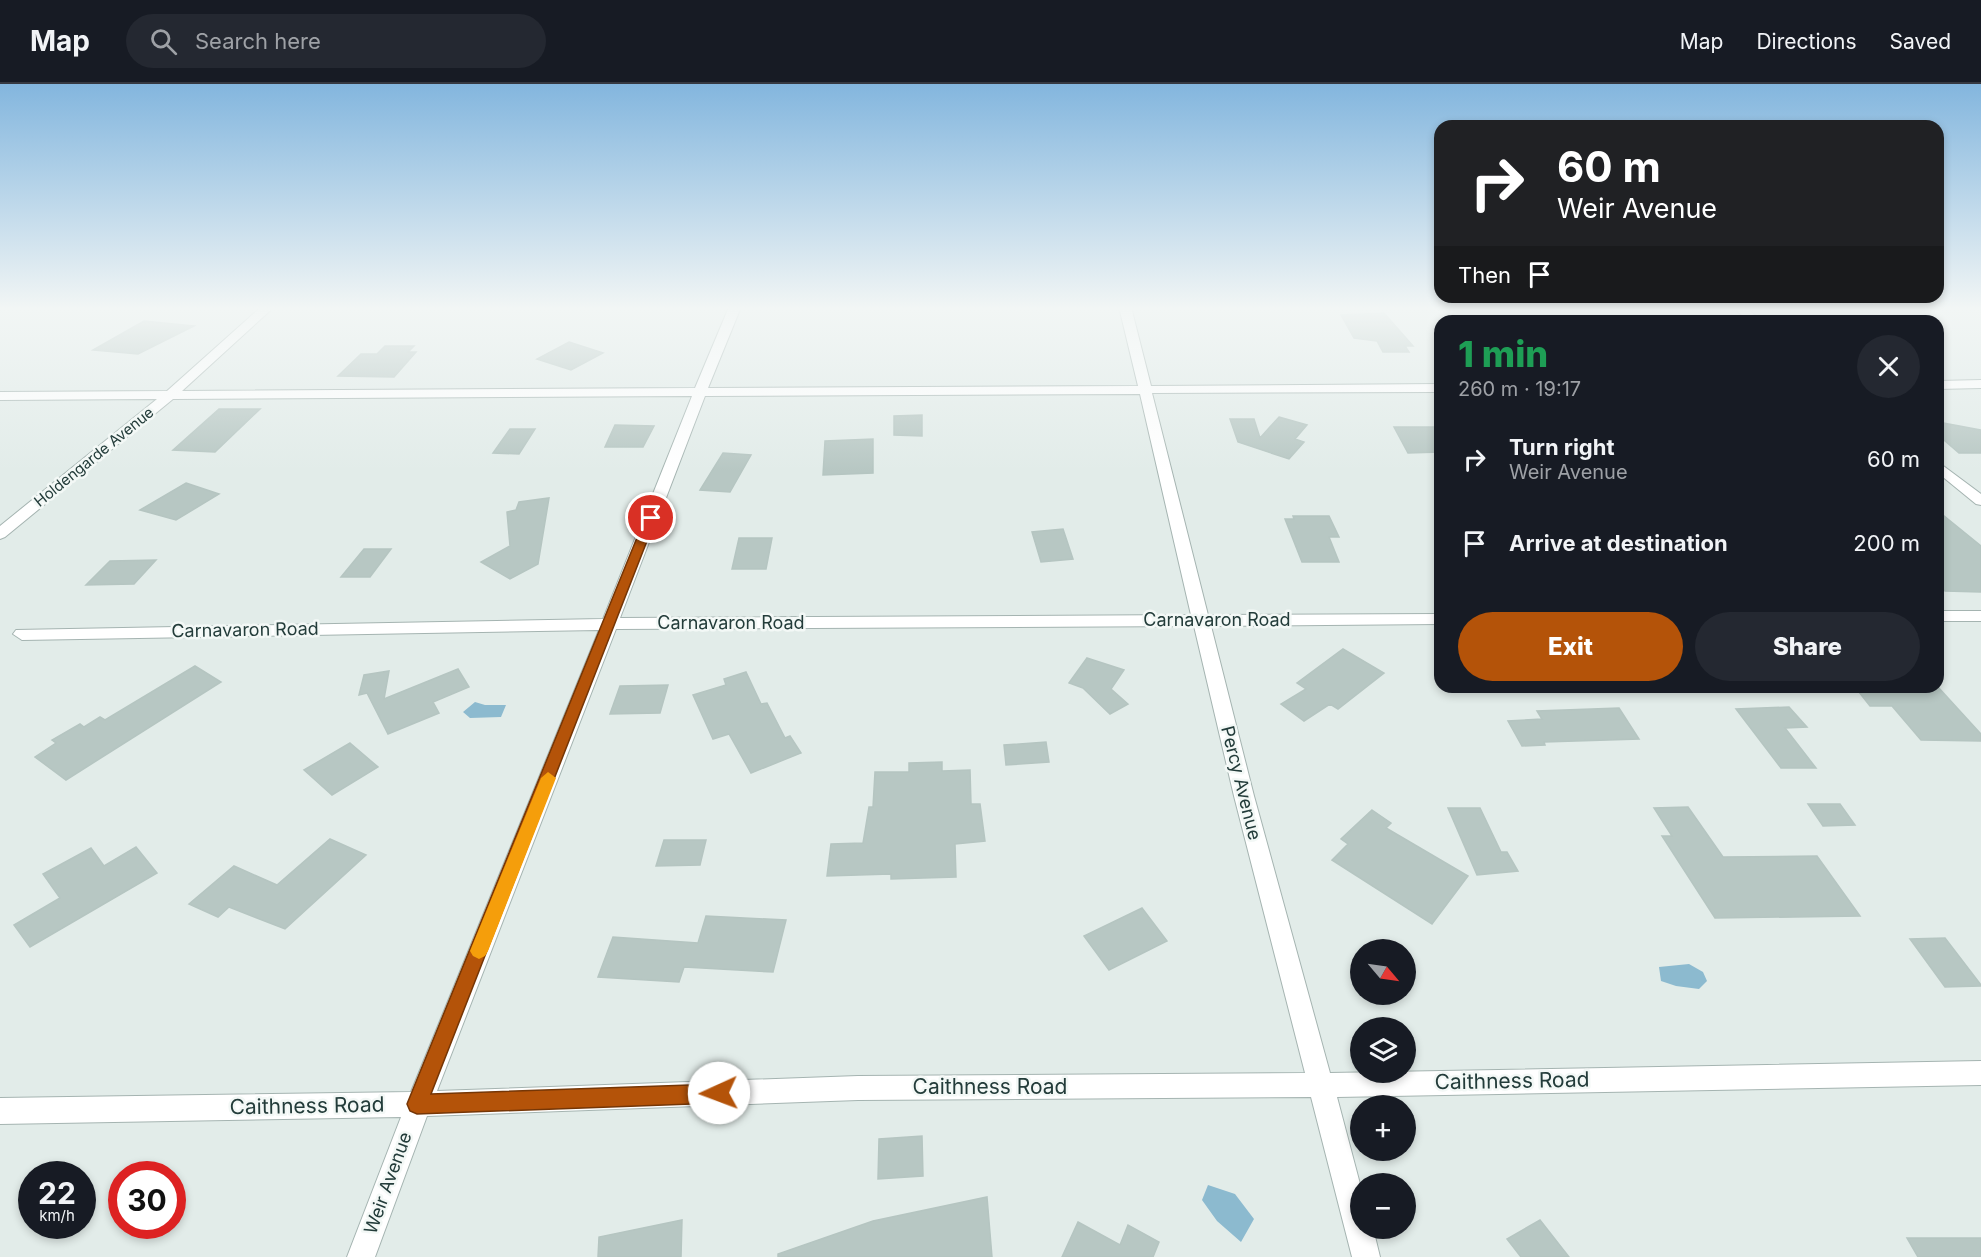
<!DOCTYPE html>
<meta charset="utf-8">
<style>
:root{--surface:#171b24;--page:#242831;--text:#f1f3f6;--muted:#9ea1a6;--line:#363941;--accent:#b45309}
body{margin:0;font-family:Inter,sans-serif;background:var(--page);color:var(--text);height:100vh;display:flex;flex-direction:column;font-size:22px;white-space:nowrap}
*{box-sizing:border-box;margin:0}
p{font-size:20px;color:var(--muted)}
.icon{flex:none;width:33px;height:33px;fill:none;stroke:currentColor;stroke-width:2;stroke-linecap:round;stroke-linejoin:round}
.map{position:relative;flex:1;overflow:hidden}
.drawer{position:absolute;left:1434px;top:231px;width:510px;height:378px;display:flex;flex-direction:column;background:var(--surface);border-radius:18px;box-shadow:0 3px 9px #0003}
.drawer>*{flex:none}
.hud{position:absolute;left:1434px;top:36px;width:510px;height:183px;border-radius:18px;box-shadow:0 3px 9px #0003;background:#202124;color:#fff;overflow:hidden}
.needle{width:39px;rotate:119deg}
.buttons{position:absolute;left:1350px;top:855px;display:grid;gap:12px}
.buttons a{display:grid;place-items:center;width:66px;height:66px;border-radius:50%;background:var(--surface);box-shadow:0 3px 9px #0003;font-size:30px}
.speed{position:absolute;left:18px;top:1077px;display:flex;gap:12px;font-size:30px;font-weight:700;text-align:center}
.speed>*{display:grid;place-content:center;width:78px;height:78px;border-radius:50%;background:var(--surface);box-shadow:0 3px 9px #0003;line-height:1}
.speed small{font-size:15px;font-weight:400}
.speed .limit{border:9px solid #d22;background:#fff;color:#111}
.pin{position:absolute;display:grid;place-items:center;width:51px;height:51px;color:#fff;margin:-26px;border:3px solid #fff;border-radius:50%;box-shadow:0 2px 6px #0007}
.me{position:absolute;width:66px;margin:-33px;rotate:268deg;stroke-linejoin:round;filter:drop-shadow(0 0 4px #0008)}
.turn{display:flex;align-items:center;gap:21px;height:126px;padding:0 24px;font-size:27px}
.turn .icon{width:78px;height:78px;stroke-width:2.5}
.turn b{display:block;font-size:42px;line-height:51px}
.then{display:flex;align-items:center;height:57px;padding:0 24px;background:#0003;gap:12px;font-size:22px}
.round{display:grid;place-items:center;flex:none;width:63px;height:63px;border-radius:32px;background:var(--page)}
.head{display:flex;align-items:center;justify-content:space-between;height:102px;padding:0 24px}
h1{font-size:36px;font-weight:800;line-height:45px;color:#1e9e55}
.cta{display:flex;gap:12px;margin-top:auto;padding:12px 24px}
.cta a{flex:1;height:69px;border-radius:36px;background:var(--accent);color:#fff;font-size:24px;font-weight:800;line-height:69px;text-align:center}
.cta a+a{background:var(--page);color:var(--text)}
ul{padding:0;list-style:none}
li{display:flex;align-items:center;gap:18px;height:84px;padding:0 24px}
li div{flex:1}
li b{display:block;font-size:22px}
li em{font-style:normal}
header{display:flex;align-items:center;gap:36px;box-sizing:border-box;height:84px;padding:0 30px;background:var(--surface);border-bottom:2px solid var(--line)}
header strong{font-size:28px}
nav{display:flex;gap:33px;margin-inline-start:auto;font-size:21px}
.search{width:420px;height:54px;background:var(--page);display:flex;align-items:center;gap:15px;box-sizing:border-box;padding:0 21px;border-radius:33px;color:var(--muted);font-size:22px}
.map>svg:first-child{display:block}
.water{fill:#8cbacf}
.building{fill:#b7c7c3;stroke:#b5c5c1;stroke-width:1.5}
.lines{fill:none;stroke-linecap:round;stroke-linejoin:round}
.minor-casing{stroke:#a5b4b1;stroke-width:2}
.minor{fill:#fff;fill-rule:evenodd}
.route{fill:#b45309;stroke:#753606;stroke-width:1.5}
.slow{fill:#f59e0b}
.labels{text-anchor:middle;stroke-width:5;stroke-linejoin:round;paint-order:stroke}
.far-street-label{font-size:15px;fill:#233c3a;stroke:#f3f8f6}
.street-label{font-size:18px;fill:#233c3a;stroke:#f3f8f6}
.near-street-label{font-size:21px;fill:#233c3a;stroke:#f3f8f6}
</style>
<header>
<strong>Map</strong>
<div class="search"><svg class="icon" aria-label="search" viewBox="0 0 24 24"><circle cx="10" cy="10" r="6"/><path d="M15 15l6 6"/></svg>Search here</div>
<nav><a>Map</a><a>Directions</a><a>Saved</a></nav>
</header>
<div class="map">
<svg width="1981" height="1173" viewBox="0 0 1981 1173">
<rect width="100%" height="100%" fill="#e2ece9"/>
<path class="water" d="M 475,618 L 485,621 L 506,621 L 501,633 L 470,634 L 463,628 Z
M 1689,880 L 1703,888 L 1707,897 L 1699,905 L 1676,902 L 1661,897 L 1659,883 Z
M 1208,1101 L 1235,1110 L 1254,1135 L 1241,1158 L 1217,1137 L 1202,1116 Z"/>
<path class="building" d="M 1384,229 L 1413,262 L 1405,262 L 1409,268 L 1383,268 L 1377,257 L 1354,254 L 1341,231 Z
M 144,237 L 194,242 L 138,270 L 93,266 Z
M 569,258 L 603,269 L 571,286 L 537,275 Z
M 385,262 L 414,262 L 408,268 L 416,268 L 394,293 L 338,292 L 361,270 L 377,270 Z
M 219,325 L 260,325 L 215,368 L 173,366 Z
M 922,331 L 922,352 L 894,351 L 894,332 Z
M 1279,333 L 1307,341 L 1295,355 L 1304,358 L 1289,375 L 1238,358 L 1230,335 L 1254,335 L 1260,354 Z
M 1938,338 L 1981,346 L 1981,369 L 1959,369 L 1938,351 Z
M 615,341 L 654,342 L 643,363 L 605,363 Z
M 1394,343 L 1435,343 L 1440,352 L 1440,368 L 1408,369 Z
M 510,345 L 535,345 L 519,370 L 493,369 Z
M 873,355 L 873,389 L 823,391 L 825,357 Z
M 723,369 L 751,371 L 730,408 L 700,406 Z
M 186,399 L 219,410 L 176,436 L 140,426 Z
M 549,414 L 538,480 L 510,495 L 481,478 L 510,462 L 507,428 L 516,426 L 519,418 Z
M 1938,427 L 1981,462 L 1981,508 L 1945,507 L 1938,500 Z
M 1293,432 L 1329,432 L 1339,453 L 1329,453 L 1339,478 L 1302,478 L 1285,435 L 1294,435 Z
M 1063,445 L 1073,475 L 1041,478 L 1032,448 Z
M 739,454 L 772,454 L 766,485 L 732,485 Z
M 364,465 L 391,465 L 370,493 L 341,493 Z
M 156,476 L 134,500 L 86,501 L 110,477 Z
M 1343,565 L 1384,589 L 1338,625 L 1330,620 L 1304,637 L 1281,620 L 1306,605 L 1297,599 Z
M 1087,574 L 1124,586 L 1111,605 L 1128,620 L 1110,630 L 1083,604 L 1069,599 Z
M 195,582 L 221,598 L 66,696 L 35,673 L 56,659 L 52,656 L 80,640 L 84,643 L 100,633 L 105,636 Z
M 458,585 L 469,603 L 433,618 L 439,629 L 388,650 L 367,609 L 359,611 L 364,591 L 389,587 L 384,615 Z
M 746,588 L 761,620 L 767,619 L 785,654 L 790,652 L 801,669 L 751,689 L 729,650 L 713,655 L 693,611 L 726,601 L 724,595 Z
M 668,601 L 660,629 L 610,630 L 620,602 Z
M 1855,603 L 1938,603 L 1981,650 L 1981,657 L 1921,656 L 1892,622 L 1870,622 Z
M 1789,623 L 1807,643 L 1785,644 L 1816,684 L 1781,684 L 1736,625 Z
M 1619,624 L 1639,655 L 1544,658 L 1545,661 L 1522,662 L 1508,637 L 1542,635 L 1537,627 Z
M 1046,658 L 1049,678 L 1006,681 L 1004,661 Z
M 350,659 L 378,683 L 332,711 L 304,686 Z
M 942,678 L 942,687 L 970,686 L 971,720 L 980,720 L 985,757 L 955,760 L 956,793 L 891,795 L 891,790 L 827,792 L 831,760 L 863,759 L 869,723 L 873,723 L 875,688 L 909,688 L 909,679 Z
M 1808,720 L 1840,720 L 1855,741 L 1823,742 Z
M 1688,723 L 1723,773 L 1817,772 L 1860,832 L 1715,834 L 1662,752 L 1672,752 L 1654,724 Z
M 1448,724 L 1480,724 L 1501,768 L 1507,768 L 1518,787 L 1477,791 Z
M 1372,726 L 1391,739 L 1386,744 L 1468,792 L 1432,840 L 1332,776 L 1348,760 L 1341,755 Z
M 330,755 L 366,771 L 285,845 L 229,823 L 218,833 L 189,820 L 234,782 L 277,801 Z
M 664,756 L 706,756 L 700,781 L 656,782 Z
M 136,763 L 157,789 L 30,863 L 14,841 L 60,814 L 43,790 L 91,764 L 104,782 Z
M 1142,824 L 1167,857 L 1109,886 L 1084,852 Z
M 706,832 L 786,836 L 773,888 L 684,883 L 679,898 L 598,893 L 613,853 L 698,859 Z
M 1945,854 L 1981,901 L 1981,902 L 1945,903 L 1910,855 Z
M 922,1052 L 923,1092 L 878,1095 L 879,1055 Z
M 987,1113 L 992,1173 L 778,1173 L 778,1170 L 873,1137 Z
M 682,1136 L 681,1173 L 598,1173 L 599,1153 Z
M 1540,1136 L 1569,1173 L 1521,1173 L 1507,1155 Z
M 1078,1138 L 1120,1161 L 1128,1141 L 1159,1158 L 1153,1173 L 1062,1173 Z
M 1907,1154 L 1981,1154 L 1981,1173 L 1918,1173 Z"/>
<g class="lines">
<defs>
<path id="minor" d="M 261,223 L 274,223 L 182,307 L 695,304 L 729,223 L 741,223 L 708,304 L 1138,302 L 1119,223 L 1131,223 L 1151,302 L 1440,300 L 1440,308 L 1152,309 L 1208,531 L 1440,530 L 1440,540 L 1211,542 L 1254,712 L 1330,989 L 1981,977 L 1981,1001 L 1337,1013 L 1360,1100 L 1360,1144 L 1373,1144 L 1380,1173 L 1352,1173 L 1311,1013 L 858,1016 L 427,1032 L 375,1173 L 347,1173 L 401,1033 L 0,1040 L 0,1014 L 411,1008 L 599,546 L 22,556 L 13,550 L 16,546 L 603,535 L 692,312 L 173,315 L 5,453 L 0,455 L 0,442 L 157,315 L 0,316 L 0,308 L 167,307 ZM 1140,310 L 1191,531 L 620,534 L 705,312 ZM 1194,542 L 1234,712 L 1305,989 L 858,992 L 437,1007 L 616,545 Z
M 1732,223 L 1745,223 L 1762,237 L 1749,237 Z
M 1981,296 L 1981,304 L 1938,305 L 1938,297 Z
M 1938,378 L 1981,410 L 1981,421 L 1976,420 L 1938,389 Z
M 1938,527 L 1981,527 L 1981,537 L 1938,537 Z"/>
</defs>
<use href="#minor" class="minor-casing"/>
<use href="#minor" class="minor"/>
</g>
<linearGradient id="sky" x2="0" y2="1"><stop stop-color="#83b6de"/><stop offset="0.58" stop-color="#f2f6f5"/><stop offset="1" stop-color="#f2f6f5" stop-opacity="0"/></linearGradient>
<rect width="1981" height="387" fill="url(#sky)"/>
<path class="route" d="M 651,430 L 656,434 L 431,1010 L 719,1000 L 726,1003 L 729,1009 L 726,1016 L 719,1019 L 417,1030 L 410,1027 L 407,1020 L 645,434 Z"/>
<path class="slow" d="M 548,688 L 556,694 L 488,867 L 485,872 L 479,875 L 473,872 L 470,867 L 541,694 Z"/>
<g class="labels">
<g class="far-street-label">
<text transform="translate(94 373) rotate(-39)" y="5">Holdengarde Avenue</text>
</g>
<g class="street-label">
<text x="1217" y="542">Carnavaron Road</text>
<text x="731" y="545">Carnavaron Road</text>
<text transform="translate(245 546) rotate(-1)" y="6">Carnavaron Road</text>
<text transform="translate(1241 699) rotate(76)" y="6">Percy Avenue</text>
<text transform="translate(388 1099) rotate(-70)" y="6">Weir Avenue</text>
</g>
<g class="near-street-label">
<text transform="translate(1512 997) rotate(-1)" y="7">Caithness Road</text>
<text x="990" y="1010">Caithness Road</text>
<text transform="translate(307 1022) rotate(-1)" y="7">Caithness Road</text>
</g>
</g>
</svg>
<div class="buttons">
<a><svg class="needle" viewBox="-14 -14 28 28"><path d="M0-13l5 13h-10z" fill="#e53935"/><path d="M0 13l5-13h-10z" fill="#9ea1a6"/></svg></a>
<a><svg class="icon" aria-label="layers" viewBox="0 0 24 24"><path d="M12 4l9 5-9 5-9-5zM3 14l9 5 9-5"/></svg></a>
<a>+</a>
<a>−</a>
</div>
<div class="speed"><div>22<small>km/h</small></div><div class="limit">30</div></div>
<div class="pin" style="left:651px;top:434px;background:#d93025"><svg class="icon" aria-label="arrive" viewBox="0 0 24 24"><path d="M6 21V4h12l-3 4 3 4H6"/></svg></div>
<svg class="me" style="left:719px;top:1009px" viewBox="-20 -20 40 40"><circle r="19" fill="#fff"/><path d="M0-13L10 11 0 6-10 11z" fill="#b45309"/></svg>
<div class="hud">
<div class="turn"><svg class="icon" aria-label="right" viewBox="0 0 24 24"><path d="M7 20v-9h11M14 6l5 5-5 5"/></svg><div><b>60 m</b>Weir Avenue</div></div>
<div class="then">Then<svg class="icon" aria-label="arrive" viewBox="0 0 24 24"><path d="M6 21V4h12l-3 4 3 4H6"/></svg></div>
</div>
<section class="drawer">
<div class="head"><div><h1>1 min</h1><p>260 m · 19:17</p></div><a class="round"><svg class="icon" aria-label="close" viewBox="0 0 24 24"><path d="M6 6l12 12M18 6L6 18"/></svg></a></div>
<ul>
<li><svg class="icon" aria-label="right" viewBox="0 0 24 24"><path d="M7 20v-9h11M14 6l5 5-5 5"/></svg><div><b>Turn right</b><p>Weir Avenue</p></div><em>60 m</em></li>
<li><svg class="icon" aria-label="arrive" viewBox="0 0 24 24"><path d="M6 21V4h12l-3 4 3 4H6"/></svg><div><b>Arrive at destination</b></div><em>200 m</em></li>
</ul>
<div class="cta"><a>Exit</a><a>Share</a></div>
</section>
</div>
